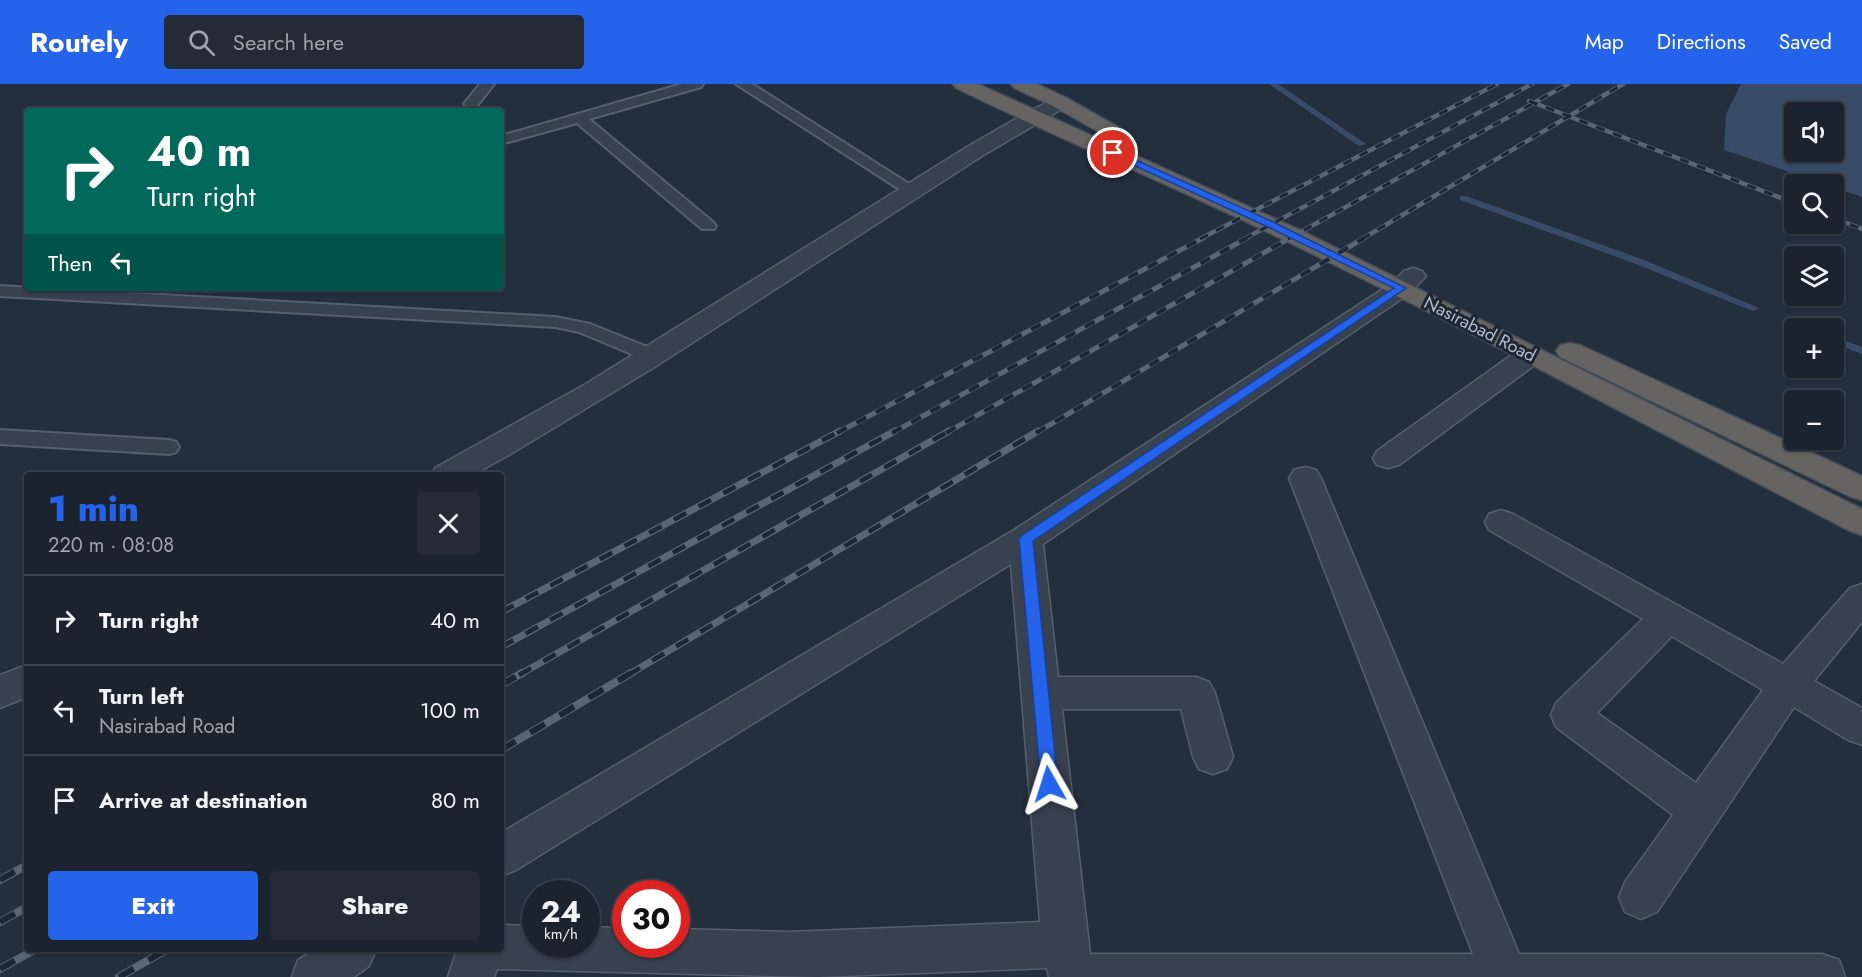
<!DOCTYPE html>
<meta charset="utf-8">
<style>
:root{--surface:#1b232e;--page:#242b36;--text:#f1f3f6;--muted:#a0a4aa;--line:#39404a;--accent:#2563eb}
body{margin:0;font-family:Jost,sans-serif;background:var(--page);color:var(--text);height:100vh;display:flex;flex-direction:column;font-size:22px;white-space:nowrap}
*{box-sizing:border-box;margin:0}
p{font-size:20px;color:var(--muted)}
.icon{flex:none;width:33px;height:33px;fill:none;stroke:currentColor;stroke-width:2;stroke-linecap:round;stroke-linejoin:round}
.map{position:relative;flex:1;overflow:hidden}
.details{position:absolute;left:24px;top:388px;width:480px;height:480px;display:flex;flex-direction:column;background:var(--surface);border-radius:6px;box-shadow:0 2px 4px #0004,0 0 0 2px var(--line)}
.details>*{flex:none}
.banner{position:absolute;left:24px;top:24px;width:480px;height:183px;border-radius:6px;box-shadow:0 2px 4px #0004,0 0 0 2px var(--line);background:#00695c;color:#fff;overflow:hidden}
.fabs{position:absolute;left:1784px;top:18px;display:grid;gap:12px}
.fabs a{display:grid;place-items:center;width:60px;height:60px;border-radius:6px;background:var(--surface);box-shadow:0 2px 4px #0004,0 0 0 2px var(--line);font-size:30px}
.speed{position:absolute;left:522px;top:796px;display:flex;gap:12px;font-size:30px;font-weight:700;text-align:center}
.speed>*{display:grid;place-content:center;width:78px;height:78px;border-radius:50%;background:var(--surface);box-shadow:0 2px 4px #0004,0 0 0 2px var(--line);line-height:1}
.speed small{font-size:15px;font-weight:400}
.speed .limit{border:9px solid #d22;background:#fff;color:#111}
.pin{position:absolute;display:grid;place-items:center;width:51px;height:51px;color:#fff;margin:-26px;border:3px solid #fff;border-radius:50%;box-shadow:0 2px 6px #0007}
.me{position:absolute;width:66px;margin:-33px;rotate:354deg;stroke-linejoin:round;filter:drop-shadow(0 0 4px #0008)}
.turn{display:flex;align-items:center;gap:21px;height:126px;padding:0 24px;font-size:27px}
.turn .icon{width:78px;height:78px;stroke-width:2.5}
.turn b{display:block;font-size:42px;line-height:51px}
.then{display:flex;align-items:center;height:57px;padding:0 24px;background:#0003;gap:12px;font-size:22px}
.round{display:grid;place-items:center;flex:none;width:63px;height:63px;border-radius:6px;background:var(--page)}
.headline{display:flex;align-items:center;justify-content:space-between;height:102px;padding:0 24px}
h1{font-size:36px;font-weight:800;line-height:45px;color:var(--accent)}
.primary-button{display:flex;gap:12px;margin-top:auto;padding:12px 24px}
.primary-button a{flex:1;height:69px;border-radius:6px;background:var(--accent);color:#fff;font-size:24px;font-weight:800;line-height:69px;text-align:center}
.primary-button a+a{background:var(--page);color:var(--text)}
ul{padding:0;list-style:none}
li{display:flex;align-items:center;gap:18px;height:90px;padding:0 24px;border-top:2px solid var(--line)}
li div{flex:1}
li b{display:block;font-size:22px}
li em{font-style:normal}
header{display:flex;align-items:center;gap:36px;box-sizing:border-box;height:84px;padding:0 30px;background:var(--accent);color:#fff}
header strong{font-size:28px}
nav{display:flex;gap:33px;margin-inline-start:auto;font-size:21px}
.search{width:420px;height:54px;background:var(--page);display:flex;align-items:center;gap:15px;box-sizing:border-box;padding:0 21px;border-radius:6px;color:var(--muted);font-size:22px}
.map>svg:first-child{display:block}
.water{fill:#394c67;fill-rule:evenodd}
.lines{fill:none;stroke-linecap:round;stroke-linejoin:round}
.stream{fill:#394c67;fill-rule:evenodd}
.service-casing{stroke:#565f6c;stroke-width:4}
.minor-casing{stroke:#565f6c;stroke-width:3}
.trunk-casing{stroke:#434c59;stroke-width:3}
.service{fill:#38414e;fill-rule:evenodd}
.minor{fill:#38414e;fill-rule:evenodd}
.trunk{fill:#656462;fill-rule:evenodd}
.rail-far3-casing{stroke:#5a6575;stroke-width:4.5}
.rail-far2-casing{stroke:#5a6575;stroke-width:5}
.rail-far1-casing{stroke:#5a6575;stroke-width:7}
.rail-casing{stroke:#5a6575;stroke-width:8}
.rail-far3{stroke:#1d2633;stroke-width:3;stroke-dasharray:9;stroke-linecap:butt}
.rail-far2{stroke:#1d2633;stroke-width:4;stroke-dasharray:11;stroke-linecap:butt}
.rail-far1{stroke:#1d2633;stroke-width:4.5;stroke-dasharray:14;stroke-linecap:butt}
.rail{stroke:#1d2633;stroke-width:6;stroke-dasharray:17;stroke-linecap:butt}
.route{fill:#2563eb;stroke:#184099;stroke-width:1.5}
.labels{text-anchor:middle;stroke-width:6;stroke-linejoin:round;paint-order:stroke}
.far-street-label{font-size:18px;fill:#b4bcc9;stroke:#1d2633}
</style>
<header>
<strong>Routely</strong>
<div class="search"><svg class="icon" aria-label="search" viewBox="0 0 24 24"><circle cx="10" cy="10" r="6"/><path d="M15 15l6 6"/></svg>Search here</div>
<nav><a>Map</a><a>Directions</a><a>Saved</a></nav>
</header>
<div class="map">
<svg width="1862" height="893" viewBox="0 0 1862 893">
<rect width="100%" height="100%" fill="#242f3e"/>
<path class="water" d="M 1741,0 L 1862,0 L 1862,113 L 1833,103 L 1833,100 L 1825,100 L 1724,66 L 1726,30 ZM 1794,28 L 1833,28 L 1833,68 L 1794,68 Z"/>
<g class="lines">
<path class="stream" d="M 1269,0 L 1278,0 L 1366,60 L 1359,62 Z
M 1460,112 L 1466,112 L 1644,176 L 1759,224 L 1754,227 L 1750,226 L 1636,180 L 1460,116 Z
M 1833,252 L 1862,263 L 1862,270 L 1833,259 Z"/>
<defs>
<path id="service" d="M 480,0 L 494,0 L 476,23 L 466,23 L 464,20 Z
M 682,0 L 703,0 L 701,3 L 589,35 L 714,139 L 716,142 L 714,145 L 702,145 L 577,39 L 501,60 L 501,52 Z
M 736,0 L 752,0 L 920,107 L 912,112 L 907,110 Z
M 0,202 L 555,233 L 590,240 L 660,268 L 662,272 L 660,276 L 646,276 L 579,248 L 555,243 L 0,212 Z
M 0,346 L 169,356 L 176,358 L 179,363 L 176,368 L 169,370 L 0,360 Z"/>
<path id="minor" d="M 1060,12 L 1067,14 L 1070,18 L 1067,22 L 982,72 L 653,284 L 507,372 L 471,392 L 431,392 L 435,384 L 584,301 L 967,63 L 1024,30 Z
M 1413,184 L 1422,187 L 1426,192 L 1410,209 L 1043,460 L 1058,593 L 1196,593 L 1209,598 L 1215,609 L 1233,673 L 1227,685 L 1213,690 L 1199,685 L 1193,673 L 1181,625 L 1062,625 L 1090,870 L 1473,870 L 1289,394 L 1294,386 L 1305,383 L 1316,386 L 1321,394 L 1519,870 L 1822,870 L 1839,876 L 1845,893 L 1049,893 L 1047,884 L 817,893 L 497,885 L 494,893 L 448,893 L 457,866 L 501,866 L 501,841 L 536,842 L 536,861 L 586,861 L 586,843 L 626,844 L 626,861 L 676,861 L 676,845 L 789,848 L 1040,838 L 1011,480 L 516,786 L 501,792 L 501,749 L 1014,446 L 1392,199 L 1404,187 Z
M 1530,263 L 1540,265 L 1544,271 L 1540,277 L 1399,381 L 1388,384 L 1377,381 L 1373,374 L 1377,367 L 1520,265 Z
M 1501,426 L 1513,430 L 1783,580 L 1850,504 L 1862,500 L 1862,538 L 1814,597 L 1862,624 L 1862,661 L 1848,656 L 1794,623 L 1657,828 L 1641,835 L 1625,828 L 1619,813 L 1625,798 L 1673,731 L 1556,643 L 1551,631 L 1556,619 L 1643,535 L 1489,446 L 1485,438 L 1489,430 ZM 1672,552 L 1763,606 L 1696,699 L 1597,629 Z
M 27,581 L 27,613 L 0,624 L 0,591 Z
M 314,866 L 376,866 L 369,882 L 354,893 L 292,893 L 298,876 Z"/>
<path id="trunk" d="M 953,0 L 978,0 L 1300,146 L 1862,425 L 1862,451 L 1850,447 C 1662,350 1475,249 1284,156 C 1176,103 1064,57 956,4 Z
M 1011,0 L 1037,0 L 1067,14 L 1127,48 L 1130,52 L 1127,56 L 1120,58 L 1113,56 L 1053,22 L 1014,4 Z
M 1570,259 L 1580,261 L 1862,392 L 1862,416 L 1851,413 L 1560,273 L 1556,267 L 1560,261 Z"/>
</defs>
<use href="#service" class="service-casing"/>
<use href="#minor" class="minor-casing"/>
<use href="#trunk" class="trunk-casing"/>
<use href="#service" class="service"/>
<use href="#minor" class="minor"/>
<use href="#trunk" class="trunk"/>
<defs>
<path id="rail-far3" d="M 1529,17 L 1794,119
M 1833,134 L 1862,145
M 1200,155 L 1497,0
M 1244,155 L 1532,0
M 1288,155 L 1568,0
M 1362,155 L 1623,0"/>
<path id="rail-far2" d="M 837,349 L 1203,154
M 892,349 L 1247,154
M 946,349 L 1290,154
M 1036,349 L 1364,154"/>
<path id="rail-far1" d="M 501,528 L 840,347
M 501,563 L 895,347
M 519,591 L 949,347
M 628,591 L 1038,347"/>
<path id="rail" d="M 501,601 L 522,589
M 501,666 L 631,589
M 0,796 L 27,781
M 0,838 L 27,823
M 0,885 L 34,866
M 119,893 L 166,866"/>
</defs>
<use href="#rail-far3" class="rail-far3-casing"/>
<use href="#rail-far2" class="rail-far2-casing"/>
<use href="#rail-far1" class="rail-far1-casing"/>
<use href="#rail" class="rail-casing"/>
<use href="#rail-far3" class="rail-far3"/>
<use href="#rail-far2" class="rail-far2"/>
<use href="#rail-far1" class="rail-far1"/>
<use href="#rail" class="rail"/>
</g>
<path class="route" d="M 1109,67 L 1116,67 L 1273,138 L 1406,204 L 1033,457 L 1058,700 L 1055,706 L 1049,708 L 1043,706 L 1041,700 L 1019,455 L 1021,452 L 1394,204 L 1266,142 L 1109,70 Z"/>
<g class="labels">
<g class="far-street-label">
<text transform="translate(1480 245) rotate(27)" y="6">Nasirabad Road</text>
</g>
</g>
</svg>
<div class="fabs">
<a><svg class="icon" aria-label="sound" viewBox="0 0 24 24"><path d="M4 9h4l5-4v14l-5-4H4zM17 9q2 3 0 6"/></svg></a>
<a><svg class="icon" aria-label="search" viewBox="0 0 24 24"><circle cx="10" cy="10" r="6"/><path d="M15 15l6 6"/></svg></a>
<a><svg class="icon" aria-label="layers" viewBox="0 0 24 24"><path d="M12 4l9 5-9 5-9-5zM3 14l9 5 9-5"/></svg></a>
<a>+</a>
<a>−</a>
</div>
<div class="speed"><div>24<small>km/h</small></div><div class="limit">30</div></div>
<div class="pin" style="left:1113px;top:69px;background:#d93025"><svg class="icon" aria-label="arrive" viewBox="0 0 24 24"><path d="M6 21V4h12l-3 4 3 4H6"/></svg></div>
<svg class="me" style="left:1049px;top:700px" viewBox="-20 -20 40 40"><path d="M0-17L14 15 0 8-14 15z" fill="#2563eb" stroke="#fff" stroke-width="4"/></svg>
<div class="banner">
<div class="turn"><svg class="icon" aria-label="right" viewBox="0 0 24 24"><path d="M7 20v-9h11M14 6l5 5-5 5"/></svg><div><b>40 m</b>Turn right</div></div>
<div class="then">Then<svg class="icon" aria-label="left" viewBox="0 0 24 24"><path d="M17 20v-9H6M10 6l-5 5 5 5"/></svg></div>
</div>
<section class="details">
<div class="headline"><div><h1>1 min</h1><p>220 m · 08:08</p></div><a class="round"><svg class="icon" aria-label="close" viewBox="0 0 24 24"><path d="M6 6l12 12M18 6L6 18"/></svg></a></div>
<ul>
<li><svg class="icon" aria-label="right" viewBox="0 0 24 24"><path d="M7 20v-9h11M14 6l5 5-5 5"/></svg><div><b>Turn right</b></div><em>40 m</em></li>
<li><svg class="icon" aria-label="left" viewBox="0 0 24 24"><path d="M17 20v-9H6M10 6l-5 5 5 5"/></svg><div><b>Turn left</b><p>Nasirabad Road</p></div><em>100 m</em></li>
<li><svg class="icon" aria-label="arrive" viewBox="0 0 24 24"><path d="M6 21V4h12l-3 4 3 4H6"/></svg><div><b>Arrive at destination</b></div><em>80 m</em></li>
</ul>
<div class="primary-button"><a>Exit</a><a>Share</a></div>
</section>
</div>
